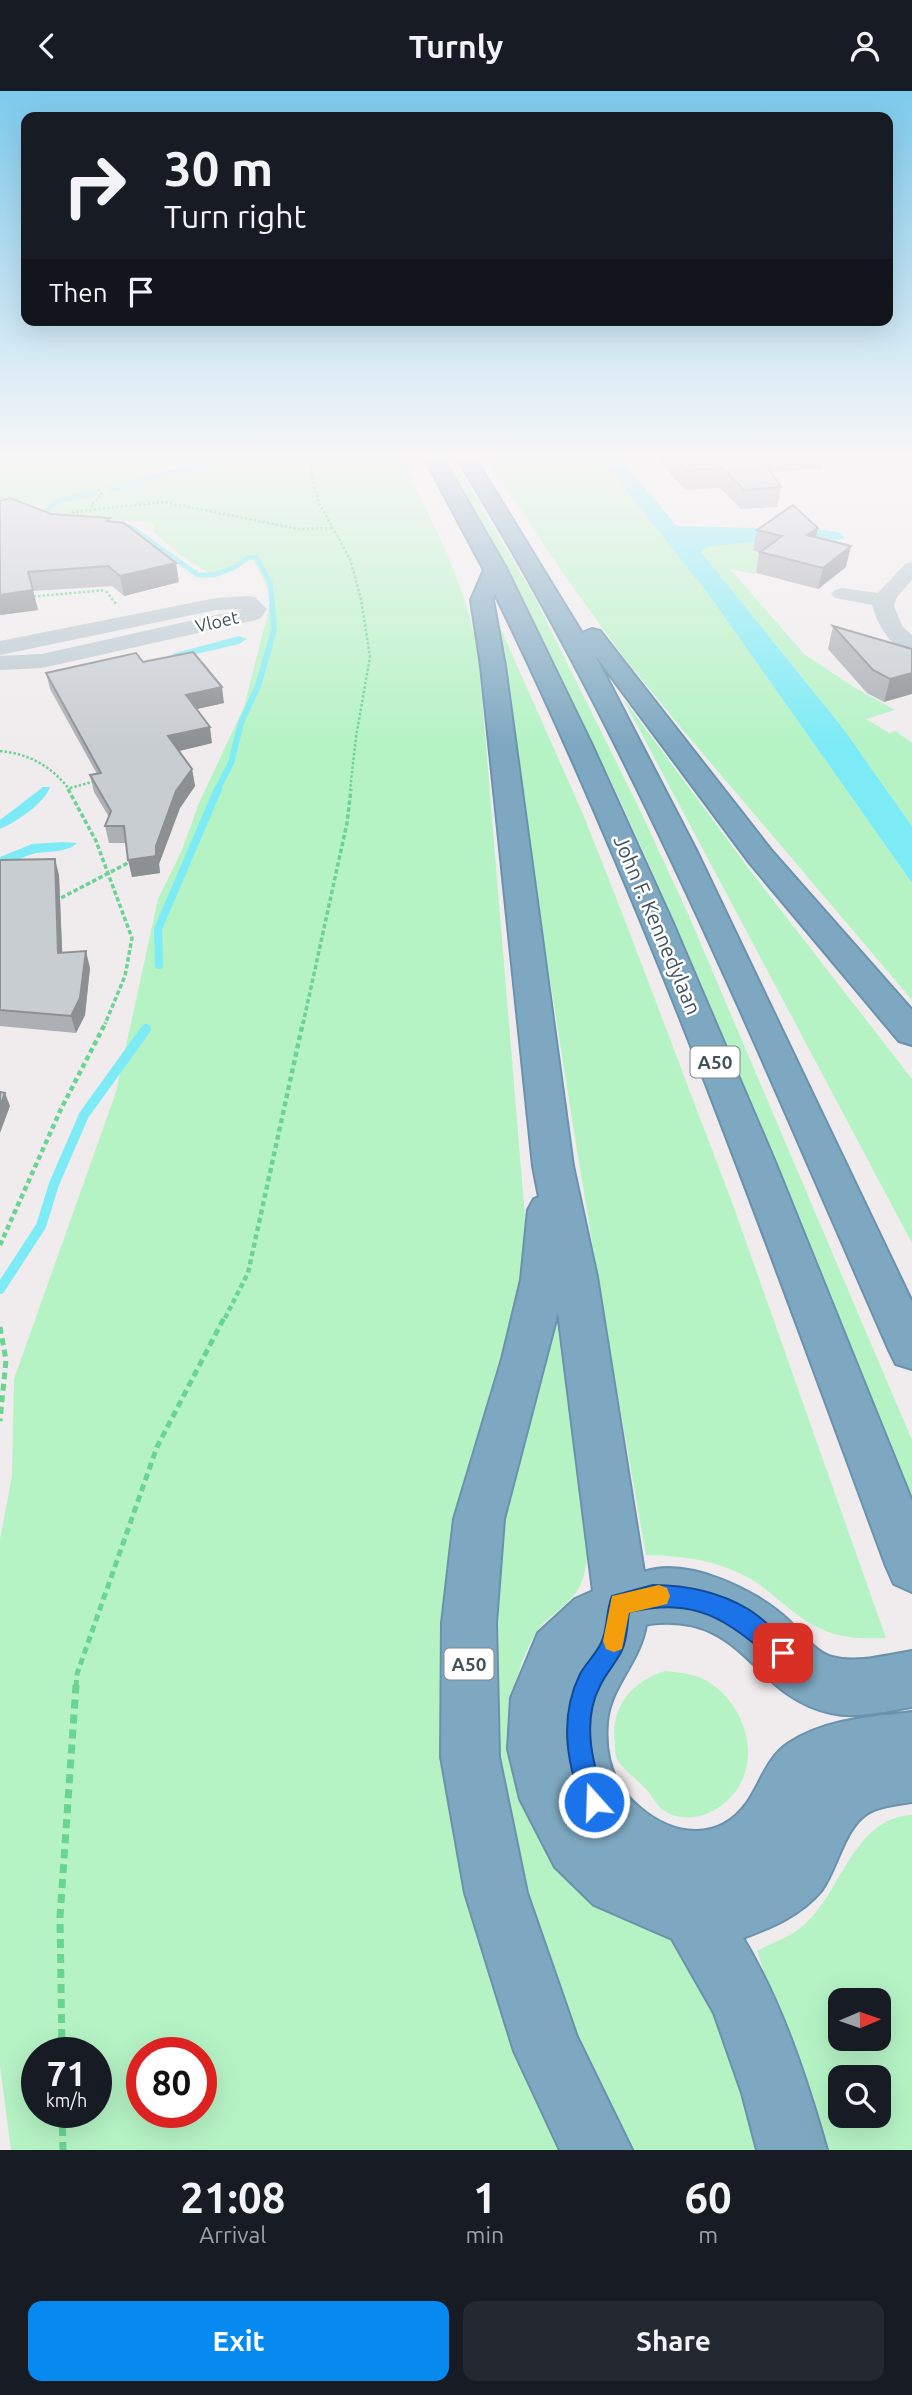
<!DOCTYPE html>
<style>
:root{--surface:#171b24;--page:#242831;--text:#f1f3f6;--muted:#9ea1a6;--accent:#068af0}
body{margin:0;font-family:Ubuntu,sans-serif;background:var(--page);color:var(--text);height:100vh;display:flex;flex-direction:column;font-size:26px;white-space:nowrap}
*{box-sizing:border-box;margin:0}
p{font-size:23px;color:var(--muted)}
.icon{flex:none;width:38px;height:38px;fill:none;stroke:currentColor;stroke-width:2;stroke-linecap:round;stroke-linejoin:round}
.map{position:relative;height:2059px;overflow:hidden}
.drawer{display:flex;flex-direction:column;background:var(--surface);flex:1}
.drawer>*{flex:none}
.top-card{position:absolute;left:21px;top:21px;width:872px;height:214px;border-radius:14px;box-shadow:0 7px 28px #0002;background:#171b24;color:var(--text);overflow:hidden}
.needle{width:46px;rotate:88deg}
.controls{position:absolute;left:828px;top:1897px;display:grid;gap:14px}
.controls a{display:grid;place-items:center;width:63px;height:63px;border-radius:14px;background:var(--surface);box-shadow:0 7px 28px #0002;font-size:35px}
.speed{position:absolute;left:21px;top:1946px;display:flex;gap:14px;font-size:35px;font-weight:700;text-align:center}
.speed>*{display:grid;place-content:center;width:91px;height:91px;border-radius:50%;background:var(--surface);box-shadow:0 7px 28px #0002;line-height:1}
.speed small{font-size:18px;font-weight:400}
.speed .limit{border:10px solid #d22;background:#fff;color:#111}
.pin{position:absolute;display:grid;place-items:center;width:60px;height:60px;color:#fff;margin:-30px;border-radius:14px;box-shadow:0 4px 10px #0006}
.me{position:absolute;width:77px;margin:-38px;rotate:340deg;stroke-linejoin:round;filter:drop-shadow(0 0 5px #0008)}
.turn{display:flex;align-items:center;gap:24px;height:147px;padding:0 28px;font-size:32px}
.turn .icon{width:91px;height:91px;stroke-width:2.5}
.turn b{display:block;font-size:49px;line-height:60px}
.then{display:flex;align-items:center;height:66px;padding:0 28px;background:#0003;gap:14px;font-size:26px}
.eta{display:flex;justify-content:space-evenly;align-items:center;height:119px;text-align:center}
.eta b{font-size:42px;font-weight:700;line-height:49px}
.cta{display:flex;gap:14px;margin-top:auto;padding:14px 28px}
.cta a{flex:1;height:80px;border-radius:14px;background:var(--accent);color:#fff;font-size:28px;font-weight:700;line-height:80px;text-align:center}
.cta a+a{background:var(--page);color:var(--text)}
header{display:flex;justify-content:space-between;align-items:center;height:91px;padding:0 28px;background:var(--surface);font-size:32px;font-weight:700}
.map>svg:first-child{display:block}
.green{fill:#b5f3c5;fill-rule:evenodd}
.water{fill:#7debf5}
.lines{fill:none;stroke-linecap:round;stroke-linejoin:round}
.stream-far3{stroke:#7debf5;stroke-width:5}
.stream-far2{stroke:#7debf5;stroke-width:6}
.stream-far1{stroke:#7debf5;stroke-width:8}
.stream{stroke:#7debf5;stroke-width:10}
.highway-casing{stroke:#6a92ad;stroke-width:4}
.path-far4{stroke:#6ad492;stroke-width:2.5;stroke-dasharray:2.5 2;stroke-linecap:butt}
.path-far3{stroke:#6ad492;stroke-width:3.5;stroke-dasharray:4.5 2.5;stroke-linecap:butt}
.path-far2{stroke:#6ad492;stroke-width:4.5;stroke-dasharray:5 3.5;stroke-linecap:butt}
.path-far1{stroke:#6ad492;stroke-width:5;stroke-dasharray:7 4.5;stroke-linecap:butt}
.path{stroke:#6ad492;stroke-width:7;stroke-dasharray:9 6;stroke-linecap:butt}
.minor{fill:#bbcad1;fill-rule:evenodd}
.highway{fill:#7ea8c1;fill-rule:evenodd}
.wall{fill:#acb0b5}
.shaded-wall{fill:#8c9093}
.building{fill:#c8cdd2;stroke:#8c9093;stroke-width:2}
.route{fill:#1a73e8;stroke:#114b97;stroke-width:2}
.slow{fill:#f59e0b}
.labels{text-anchor:middle;stroke-width:5;stroke-linejoin:round;paint-order:stroke}
.far-street-label{font-size:18px;fill:#43535c;stroke:#fff}
.shield{fill:#fff;stroke:#7b878d;stroke-width:2}
.shield-label{font-size:19px;font-weight:bold;fill:#43535c}
.street-label{font-size:21px;fill:#43535c;stroke:#fff}
</style>
<header><svg class="icon" aria-label="back" viewBox="0 0 24 24"><path d="M15 5l-7 7 7 7"/></svg>Turnly<svg class="icon" aria-label="person" viewBox="0 0 24 24"><circle cx="12" cy="8" r="4"/><path d="M4 21q1-7 8-7t8 7"/></svg></header>
<div class="map">
<svg width="912" height="2059" viewBox="0 0 912 2059">
<rect width="100%" height="100%" fill="#f0eced"/>
<path class="green" d="M 0,364 L 398,364 C 434,434 467,492 479,571 L 530,1186 L 448,1527 L 568,2059 L 11,2059 L 0,1975 L 0,1448 L 12,1385 L 14,1288 L 116,1001 L 158,808 L 182,759 L 199,712 L 244,616 L 272,506 L 253,468 L 211,483 L 180,464 L 153,440 L 154,432 L 49,423 L 41,420 L 46,412 C 30,412 16,416 0,418 ZM 37,1962 L 96,1962 L 96,2021 L 37,2021 ZM 142,1962 L 201,1962 L 201,2021 L 142,2021 Z
M 439,364 L 450,364 L 534,505 L 639,717 L 689,825 L 912,1349 L 912,1413 C 819,1181 728,947 624,718 C 568,597 504,481 439,364 Z
M 485,364 L 598,364 L 709,504 L 912,792 L 912,909 L 682,638 L 622,564 L 560,478 Z
M 765,450 L 752,460 L 775,467 L 754,483 L 730,478 L 804,563 L 857,598 L 895,619 L 866,628 L 889,642 L 896,640 L 912,652 L 912,735 L 842,636 L 701,461 L 705,456 Z
M 496,527 L 583,723 L 626,832 L 733,1114 L 886,1547 C 841,1549 821,1543 786,1515 C 776,1507 766,1498 756,1491 C 721,1470 687,1465 646,1464 C 590,1152 541,840 496,527 Z
M 622,606 L 749,778 L 912,988 L 912,1152 Z
M 555,1186 L 588,1462 C 584,1491 581,1500 558,1520 C 553,1524 546,1529 542,1534 C 521,1560 512,1601 510,1634 C 506,1702 553,1788 612,1822 C 634,1835 666,1834 683,1856 C 729,1913 748,1991 773,2059 L 618,2059 L 516,1791 L 491,1664 L 499,1421 Z
M 665,1580 C 675,1581 686,1582 696,1585 C 735,1599 759,1649 743,1687 C 732,1716 693,1738 664,1720 C 657,1715 652,1705 647,1699 C 638,1689 623,1679 617,1668 C 615,1664 615,1657 615,1652 C 610,1616 632,1590 665,1580 Z
M 912,1724 L 912,2059 L 808,2059 C 790,1993 780,1925 757,1860 C 772,1852 792,1845 804,1834 C 843,1799 853,1727 912,1724 ZM 840,1909 L 878,1909 L 878,1948 L 840,1948 ZM 840,1986 L 878,1986 L 878,2025 L 840,2025 Z"/>
<path class="water" d="M 598,364 L 617,364 L 677,435 L 826,439 L 841,442 L 844,447 L 835,450 L 765,450 L 706,456 L 701,461 L 842,636 L 912,735 L 912,792 L 709,504 Z
M 239,545 L 247,548 L 239,553 L 179,567 L 174,566 L 172,563 Z
M 43,696 L 50,696 C 44,713 16,731 0,738 L 0,729 Z
M 63,751 L 77,752 C 65,763 47,759 33,763 C 21,766 12,774 0,774 L 0,766 L 32,753 Z"/>
<g class="lines">
<path class="stream-far3" d="M 112,398 L 237,364
M 52,425 L 43,423 L 58,410 L 94,402
M 120,433 L 132,437 L 198,484 L 214,484 L 233,477 L 248,467 L 256,466 L 270,491 L 272,513"/>
<path class="stream-far2" d="M 217,699 L 231,672 L 241,632 L 258,595 L 274,539 L 272,512"/>
<path class="stream-far1" d="M 159,874 L 158,838 L 218,698"/>
<path class="stream" d="M 0,1198 L 41,1135 L 54,1093 L 84,1024 L 146,938"/>
<defs>
<path id="highway" d="M 423,364 L 441,364 L 506,477 L 591,652 L 672,830 L 775,1071 L 912,1410 L 912,1501 L 894,1493 L 886,1475 C 765,1148 648,817 495,503 L 493,509 L 505,575 L 573,1075 L 597,1186 L 644,1481 C 687,1466 756,1499 787,1528 C 800,1540 814,1561 832,1566 C 857,1573 887,1564 912,1560 L 912,1616 C 886,1620 858,1628 831,1622 C 751,1605 747,1521 649,1533 L 646,1534 C 640,1571 610,1595 607,1631 C 604,1666 613,1695 640,1717 C 673,1745 718,1752 747,1712 C 761,1692 767,1666 789,1652 C 826,1628 870,1626 912,1621 L 912,1711 C 900,1713 886,1714 874,1719 C 844,1731 839,1776 821,1800 C 801,1824 772,1836 743,1847 C 782,1912 806,1986 827,2059 L 757,2059 L 742,2002 L 714,1922 L 672,1848 L 594,1814 L 555,1776 L 520,1708 L 508,1658 L 511,1607 L 538,1542 L 575,1508 L 593,1500 L 558,1221 L 504,1428 L 496,1532 L 499,1666 L 527,1802 L 577,1946 L 632,2059 L 560,2059 L 514,1960 L 465,1802 L 441,1666 L 442,1532 L 454,1428 L 502,1268 L 521,1189 L 528,1119 L 534,1108 L 539,1106 L 533,1075 L 481,575 L 471,509 L 484,479 Z
M 455,364 L 473,364 L 582,542 L 592,538 L 600,540 L 771,759 L 912,919 L 912,954 L 899,950 L 749,771 L 595,564 L 697,761 L 912,1211 L 912,1278 L 896,1273 L 889,1259 C 756,956 630,647 455,364 Z"/>
</defs>
<use href="#highway" class="highway-casing"/>
<path class="path-far4" d="M 311,364 L 312,389 L 319,412 L 350,468 L 361,508 L 370,566 L 356,646 L 350,699
M 93,416 L 91,414 L 102,403 L 97,397
M 77,428 L 82,425 L 71,421 L 164,411 L 298,438 L 333,437
M 106,500 L 116,513
M 29,506 L 105,499
M 0,660 C 30,663 51,675 70,699
M 70,697 L 96,690"/>
<path class="path-far3" d="M 68,698 L 96,750 L 132,847 L 125,885 L 105,933
M 55,810 L 126,773 L 131,765
M 303,933 L 347,732 L 351,698"/>
<path class="path-far2" d="M 0,1154 L 61,1018 L 106,931
M 225,1227 L 248,1182 L 303,931"/>
<path class="path-far1" d="M 0,1236 L 6,1269 L 0,1330
M 76,1596 L 77,1583 L 157,1356 L 225,1225"/>
<path class="path" d="M 62,1962 L 60,1826 L 76,1594
M 62,2021 L 63,2059"/>
<path class="minor" d="M 912,471 L 912,489 L 897,506 L 894,515 L 902,535 L 912,544 L 912,563 C 890,557 878,534 872,514 L 835,507 L 831,503 L 835,499 L 842,497 L 878,502 L 905,473 Z
M 247,505 L 255,506 L 267,518 L 260,528 L 42,577 L 0,579 L 0,565 L 42,563 L 243,518 L 216,519 L 0,564 L 0,550 L 216,507 Z"/>
<use href="#highway" class="highway"/>
</g>
<path class="wall" d="M 655,364 L 825,364 L 822,378 L 771,381 L 781,396 L 777,416 L 741,418 L 720,397 L 685,399 L 655,366 Z
M 0,410 L 51,423 L 111,431 L 179,491 L 124,505 L 112,495 L 33,500 L 38,519 L 0,524 Z
M 757,439 L 816,446 L 846,476 L 818,498 L 756,482 L 759,461 L 753,460 Z
M 833,535 L 912,558 L 884,611 L 867,602 L 828,558 Z
M 143,571 L 224,612 L 196,618 L 212,652 L 179,660 L 192,678 L 195,695 L 180,717 L 159,773 L 160,782 L 132,786 L 126,752 L 109,752 L 105,735 L 109,726 L 94,701 L 90,684 L 97,683 L 50,598 L 46,582 Z
M 0,769 L 59,784 L 62,862 L 90,877 L 85,924 L 76,942 L 0,935 Z"/>
<path class="shaded-wall" d="M 818,437 L 813,458 L 807,444 Z
M 851,455 L 846,476 L 818,498 L 823,477 Z
M 176,472 L 179,491 L 124,505 L 120,485 Z
M 33,499 L 38,519 L 0,524 L 0,504 Z
M 912,582 L 912,603 L 884,611 L 890,588 Z
M 222,596 L 224,612 L 188,620 L 186,604 Z
M 210,636 L 212,652 L 171,662 L 168,645 Z
M 192,678 L 195,695 L 180,717 L 159,773 L 160,782 L 132,786 L 128,769 L 156,755 L 176,700 Z
M 55,768 L 59,784 L 63,879 L 58,862 Z
M 86,860 L 90,877 L 85,924 L 76,942 L 71,925 Z
M 5,1002 L 10,1015 L 0,1042 L 0,1015 Z"/>
<path class="building" d="M 673,364 L 760,364 L 781,396 L 744,399 L 723,377 L 687,380 Z
M 10,407 L 51,423 L 110,427 L 107,430 L 124,432 L 176,472 L 120,485 L 108,475 L 28,481 L 33,499 L 0,504 L 0,410 Z
M 793,414 L 818,437 L 807,444 L 851,455 L 823,477 L 760,461 L 782,445 L 757,439 Z
M 833,535 L 912,558 L 912,582 L 890,588 L 873,579 Z
M 193,561 L 222,596 L 186,604 L 210,636 L 168,645 L 192,678 L 176,700 L 156,755 L 156,765 L 128,769 L 124,735 L 105,735 L 111,720 L 90,684 L 101,682 L 46,582 L 136,562 L 143,571 Z
M 55,768 L 58,862 L 86,860 L 80,907 L 71,925 L 0,919 L 0,769 Z
M 0,1001 L 5,1002 L 0,1015 Z"/>
<linearGradient id="sky" x2="0" y2="1"><stop stop-color="#7dcaed"/><stop offset="0.56" stop-color="#f8f6f7"/><stop offset="1" stop-color="#f8f6f7" stop-opacity="0"/></linearGradient>
<rect width="912" height="653" fill="url(#sky)"/>
<path class="route" d="M 653,1494 C 686,1494 719,1501 748,1518 C 763,1527 777,1542 791,1554 L 794,1562 L 791,1570 L 783,1573 L 775,1570 C 725,1528 698,1506 629,1521 C 627,1535 627,1551 620,1563 C 614,1574 605,1584 600,1595 C 581,1631 593,1675 606,1711 L 602,1719 L 594,1723 L 585,1719 C 567,1675 558,1628 580,1583 C 586,1572 596,1563 601,1552 C 608,1538 606,1519 612,1505 Z"/>
<path class="slow" d="M 659,1494 L 667,1497 L 670,1505 L 667,1513 L 629,1522 L 622,1558 L 614,1561 L 606,1558 L 603,1550 L 612,1505 Z"/>
<g class="labels">
<g class="far-street-label">
<text transform="translate(217 531) rotate(-13)" y="6">Vloet</text>
</g>
<g class="shield">
<rect x="690.5" y="955.5" width="49" height="31" rx="5"/>
<rect x="444.5" y="1557.5" width="49" height="31" rx="5"/>
</g>
<g class="shield-label">
<text x="715" y="978">A50</text>
<text x="469" y="1580">A50</text>
</g>
<g class="street-label">
<text transform="translate(657 834) rotate(67)" y="7">John F. Kennedylaan</text>
</g>
</g>
</svg>
<div class="controls">
<a><svg class="needle" viewBox="-14 -14 28 28"><path d="M0-13l5 13h-10z" fill="#e53935"/><path d="M0 13l5-13h-10z" fill="#9ea1a6"/></svg></a>
<a><svg class="icon" aria-label="search" viewBox="0 0 24 24"><circle cx="10" cy="10" r="6"/><path d="M15 15l6 6"/></svg></a>
</div>
<div class="speed"><div>71<small>km/h</small></div><div class="limit">80</div></div>
<div class="pin" style="left:783px;top:1562px;background:#d93025"><svg class="icon" aria-label="arrive" viewBox="0 0 24 24"><path d="M6 21V4h12l-3 4 3 4H6"/></svg></div>
<svg class="me" style="left:594px;top:1711px" viewBox="-20 -20 40 40"><circle r="17" fill="#1a73e8" stroke="#fff" stroke-width="3"/><path d="M0-11L8 9 0 5-8 9z" fill="#fff"/></svg>
<div class="top-card">
<div class="turn"><svg class="icon" aria-label="right" viewBox="0 0 24 24"><path d="M7 20v-9h11M14 6l5 5-5 5"/></svg><div><b>30 m</b>Turn right</div></div>
<div class="then">Then<svg class="icon" aria-label="arrive" viewBox="0 0 24 24"><path d="M6 21V4h12l-3 4 3 4H6"/></svg></div>
</div>
</div>
<section class="drawer">
<div class="eta">
<div><b>21:08</b><p>Arrival</p></div>
<div><b>1</b><p>min</p></div>
<div><b>60</b><p>m</p></div>
</div>
<div class="cta"><a>Exit</a><a>Share</a></div>
</section>
